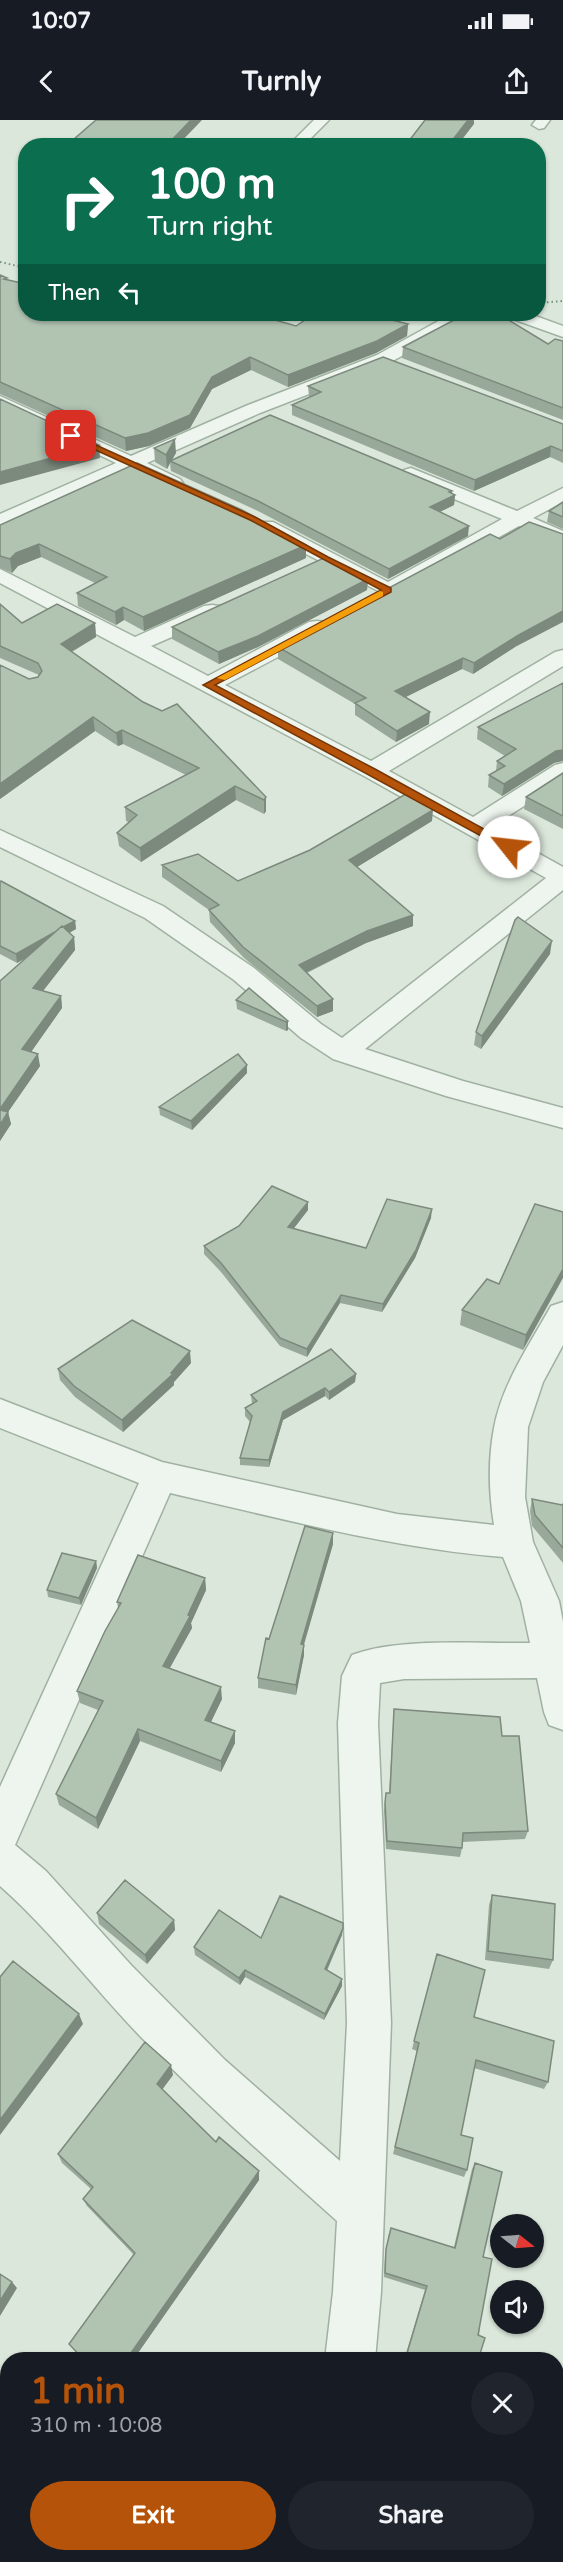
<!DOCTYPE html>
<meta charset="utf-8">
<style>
:root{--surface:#171b24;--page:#20242c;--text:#f1f3f6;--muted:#9ea1a6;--accent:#b45309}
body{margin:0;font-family:"Varela Round",sans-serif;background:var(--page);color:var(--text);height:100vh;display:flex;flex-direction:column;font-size:22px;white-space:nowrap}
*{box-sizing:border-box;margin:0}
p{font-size:20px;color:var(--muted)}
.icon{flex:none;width:33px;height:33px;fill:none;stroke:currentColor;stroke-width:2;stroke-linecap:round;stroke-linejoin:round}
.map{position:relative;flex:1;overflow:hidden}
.side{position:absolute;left:0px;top:2232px;width:564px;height:210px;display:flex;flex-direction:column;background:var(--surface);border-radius:24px 24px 0 0;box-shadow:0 2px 4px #0004}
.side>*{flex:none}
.banner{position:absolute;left:18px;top:18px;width:528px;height:183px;border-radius:24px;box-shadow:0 2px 4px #0004;background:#0b6e4f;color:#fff;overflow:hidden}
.needle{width:39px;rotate:107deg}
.buttons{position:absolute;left:490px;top:2094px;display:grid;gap:12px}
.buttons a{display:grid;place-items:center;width:54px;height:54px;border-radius:50%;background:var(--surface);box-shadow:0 2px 4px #0004;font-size:30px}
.pin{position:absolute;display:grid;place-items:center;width:51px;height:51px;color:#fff;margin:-26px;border-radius:12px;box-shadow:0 3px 9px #0006}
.me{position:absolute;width:66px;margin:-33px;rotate:299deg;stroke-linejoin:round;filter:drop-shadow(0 0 4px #0008)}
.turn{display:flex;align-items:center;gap:21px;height:126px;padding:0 30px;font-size:27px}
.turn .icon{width:78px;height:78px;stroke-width:2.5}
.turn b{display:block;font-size:42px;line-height:51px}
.then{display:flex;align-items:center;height:57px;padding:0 30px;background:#0003;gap:12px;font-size:22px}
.round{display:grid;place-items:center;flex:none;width:63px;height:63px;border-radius:32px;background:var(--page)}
.overview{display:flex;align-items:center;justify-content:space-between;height:102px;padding:0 30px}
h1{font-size:36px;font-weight:700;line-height:45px;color:var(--accent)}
.button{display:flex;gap:12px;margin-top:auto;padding:12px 30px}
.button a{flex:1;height:69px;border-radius:36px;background:var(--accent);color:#fff;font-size:24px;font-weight:700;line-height:69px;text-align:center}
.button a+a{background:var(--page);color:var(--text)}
.status{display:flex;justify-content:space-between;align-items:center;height:42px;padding:0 30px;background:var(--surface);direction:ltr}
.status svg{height:16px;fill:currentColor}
header{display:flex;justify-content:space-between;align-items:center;height:78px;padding:0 30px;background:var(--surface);font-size:27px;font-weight:700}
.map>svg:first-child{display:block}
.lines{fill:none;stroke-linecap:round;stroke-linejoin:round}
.minor-casing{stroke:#a0b1a1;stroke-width:3}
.minor{fill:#eef5ee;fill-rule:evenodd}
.rail{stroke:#739274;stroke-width:2;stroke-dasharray:1.5 3;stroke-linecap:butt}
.wall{fill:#98a999}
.shaded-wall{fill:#7c897d}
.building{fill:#b1c4b2;stroke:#7c897d;stroke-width:1.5}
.route{fill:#b45309;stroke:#753606;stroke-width:1.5}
.slow{fill:#f59e0b}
</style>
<div class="status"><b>10:07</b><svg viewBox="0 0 49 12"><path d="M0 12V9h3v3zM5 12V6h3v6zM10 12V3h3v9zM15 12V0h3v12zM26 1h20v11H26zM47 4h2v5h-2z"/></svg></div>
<header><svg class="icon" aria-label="back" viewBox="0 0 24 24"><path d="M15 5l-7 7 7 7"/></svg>Turnly<svg class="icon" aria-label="share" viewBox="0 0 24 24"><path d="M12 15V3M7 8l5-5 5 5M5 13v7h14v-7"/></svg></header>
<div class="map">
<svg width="563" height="2442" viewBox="0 0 563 2442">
<rect width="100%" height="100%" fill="#dbe7db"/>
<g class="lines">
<defs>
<path id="minor" d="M 314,0 L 329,0 L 303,26 L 288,26 Z
M 536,0 L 550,0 L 544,8 L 539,9 L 532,5 Z
M 463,194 L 488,194 L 486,198 L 454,207 L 389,243 L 260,293 L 147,343 L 180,359 L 183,363 L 180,367 L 166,367 L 131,350 L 0,407 L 0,394 L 116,343 L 0,288 L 0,276 L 131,336 L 248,285 L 377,235 L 442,199 Z
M 508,194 L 530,194 L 563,206 L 563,217 L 510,198 Z
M 411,348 L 517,391 L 563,368 L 563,382 L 533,398 L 563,411 L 563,424 L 519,406 L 395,474 L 388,476 L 259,410 L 256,406 L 259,402 L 273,402 L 388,462 L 502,399 L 404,358 L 401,354 L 404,350 Z
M 0,449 L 135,517 L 204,486 L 212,485 L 220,486 L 223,491 L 220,496 L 151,526 L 208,556 L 309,502 L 317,501 L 325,502 L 328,507 L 325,512 L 225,565 L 371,641 L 555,532 L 563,530 L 563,546 L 389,651 L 473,697 L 555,645 L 563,643 L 563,661 L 491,707 L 563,747 L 563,770 L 365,929 L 463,961 L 563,988 L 563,1008 L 446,976 L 333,939 L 301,918 L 234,860 L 145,798 L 0,727 L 0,710 L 163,786 L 254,848 L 321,904 L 342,918 L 546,758 L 364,656 L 0,463 Z
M 563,1182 L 563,1225 L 543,1262 L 528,1307 L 525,1377 L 533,1422 L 559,1481 L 563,1502 L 563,1610 L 549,1605 L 544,1592 L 537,1558 L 404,1559 L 380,1563 L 378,1603 L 391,1903 L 381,2172 L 375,2240 L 325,2240 L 333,2172 L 337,2101 C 270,2041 202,1981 140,1916 C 94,1868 50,1810 0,1766 L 0,1667 L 139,1363 L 0,1308 L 0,1279 L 162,1342 L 397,1394 L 494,1405 C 489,1374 488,1339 494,1308 C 502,1264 530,1224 551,1186 ZM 170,1373 C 280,1398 390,1428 503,1437 L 521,1481 L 530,1523 C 479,1524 399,1517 352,1535 L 342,1556 L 338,1603 L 347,1903 L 340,2041 L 225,1940 L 131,1845 L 46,1751 L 15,1725 Z
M 301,2434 L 353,2434 L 352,2442 L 300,2442 Z"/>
</defs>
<use href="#minor" class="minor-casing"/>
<use href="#minor" class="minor"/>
<path class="rail" d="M 0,142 L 26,148
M 538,183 L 563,181"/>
</g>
<path class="wall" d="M 0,155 L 7,160 L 166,199 L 296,206 L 364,197 L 408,204 L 407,216 L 376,233 L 288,267 L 251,250 L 212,269 L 190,308 L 149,326 L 126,331 L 0,274 Z
M 563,221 L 563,300 L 402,238 L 403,227 L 548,224 Z
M 308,266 L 563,304 L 563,343 L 550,337 L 474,371 L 292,295 L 292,285 L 309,277 Z
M 154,328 L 176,333 L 172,340 L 452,373 L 455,375 L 454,385 L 440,392 L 468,416 L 388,459 L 258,391 L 171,351 L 170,343 L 167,349 L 155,342 Z
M 563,382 L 563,409 L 547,402 L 549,391 Z
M 0,405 L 306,438 L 144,511 L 124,500 L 116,505 L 78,486 L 77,473 L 95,463 L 41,437 L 18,446 L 12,453 L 0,448 Z
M 500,419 L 515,527 L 473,554 L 462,549 L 405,577 L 429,604 L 396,622 L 355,595 L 355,584 L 278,539 L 278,527 Z
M 368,459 L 367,470 L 258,527 L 219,544 L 172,519 L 172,507 Z
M 0,484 L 22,503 L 95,503 L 96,517 L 72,532 L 266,677 L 266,691 L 264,694 L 236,680 L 141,742 L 119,726 L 117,713 L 129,702 L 126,701 L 125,687 L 186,655 L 123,624 L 118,626 L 95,611 L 0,679 L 0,545 L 29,559 L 38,557 L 39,555 L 0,538 Z
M 478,607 L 554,643 L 502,676 L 488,667 L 489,655 L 496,651 L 497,641 L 505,636 L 477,619 Z
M 563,653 L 563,709 L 524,689 L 526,677 Z
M 432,701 L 357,747 L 413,806 L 366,823 L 307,853 L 333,879 L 333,891 L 317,897 L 244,838 L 210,802 L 209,790 L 162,757 L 162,745 L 238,761 Z
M 0,762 L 75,801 L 76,809 L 69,813 L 74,817 L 75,830 L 43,871 L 61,876 L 62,888 L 31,932 L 40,946 L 8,992 L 11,1004 L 0,1021 L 0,861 L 27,837 L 17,843 L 0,834 Z
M 550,834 L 481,929 L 474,925 L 476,912 Z
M 236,880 L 288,901 L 288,910 L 286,911 L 237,889 Z
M 247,953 L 192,1010 L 160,995 L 159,987 Z
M 308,1090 L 293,1109 L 366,1128 L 431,1098 L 415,1138 L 382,1192 L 340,1183 L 307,1237 L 280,1226 L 221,1152 L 204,1134 L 204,1126 Z
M 563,1092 L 523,1230 L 460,1205 L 462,1190 L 499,1164 Z
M 191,1243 L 174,1262 L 174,1265 L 123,1312 L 75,1277 L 60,1260 L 58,1249 Z
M 356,1254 L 355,1262 L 329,1280 L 325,1276 L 283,1300 L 269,1347 L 240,1345 L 240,1338 L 250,1302 L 245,1296 L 245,1288 L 252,1284 L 251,1275 Z
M 532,1379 L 562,1385 L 563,1384 L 563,1443 L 532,1406 L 530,1391 Z
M 333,1424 L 303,1525 L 304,1535 L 296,1575 L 258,1568 L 258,1558 L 269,1519 Z
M 96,1441 L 97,1448 L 81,1485 L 48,1477 L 47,1470 Z
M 205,1458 L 206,1470 L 191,1503 L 192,1508 L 170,1548 L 222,1579 L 211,1602 L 235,1611 L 235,1623 L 221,1652 L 140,1621 L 98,1709 L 59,1685 L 56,1674 L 98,1590 L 80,1583 L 77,1571 L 118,1488 L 117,1482 Z
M 394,1589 L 502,1616 L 528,1711 L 525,1719 L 462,1722 L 462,1728 L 460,1737 L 386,1729 L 384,1691 L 386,1673 L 389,1673 Z
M 492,1775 L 553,1840 L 549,1849 L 485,1840 L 489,1785 Z
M 97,1793 L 174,1800 L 175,1810 L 147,1844 L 99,1804 Z
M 342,1815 L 327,1851 L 342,1866 L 324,1900 L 245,1857 L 240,1865 L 195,1835 L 194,1827 L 261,1818 Z
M 437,1834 L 474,1897 L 548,1962 L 544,1969 L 474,1948 L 461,2015 L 467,2050 L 464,2057 L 393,2034 L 417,1931 L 412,1929 Z
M 173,1955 L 162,1969 L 216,2022 L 259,2051 L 259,2060 L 133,2240 L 83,2240 L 69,2224 L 134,2135 L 87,2086 L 83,2079 L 91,2069 L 62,2043 L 58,2034 Z
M 475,2043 L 483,2137 L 478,2240 L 404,2240 L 425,2170 L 384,2157 L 385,2134 L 389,2113 L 454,2127 L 472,2049 Z
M 487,2434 L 524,2434 L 522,2442 L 486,2442 Z"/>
<path class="shaded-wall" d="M 191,0 L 202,0 L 177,26 L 166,26 Z
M 468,0 L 474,0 L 474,4 L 457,26 L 448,26 Z
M 408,204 L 407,216 L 376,233 L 288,267 L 288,255 Z
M 250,237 L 251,250 L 212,269 L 190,308 L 149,326 L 126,331 L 125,318 L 212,257 Z
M 175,319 L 176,333 L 171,341 L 170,341 L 170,343 L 167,349 L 166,335 Z
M 99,325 L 100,338 L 0,365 L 0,352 Z
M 551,326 L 550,337 L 474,371 L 475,360 Z
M 452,371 L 452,376 L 455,375 L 454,385 L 429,397 L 430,387 Z
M 469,406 L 468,416 L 388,459 L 389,449 Z
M 39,424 L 41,437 L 18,446 L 12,453 L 10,439 L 16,433 Z
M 306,425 L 306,438 L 144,511 L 143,497 Z
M 368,459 L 367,470 L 258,527 L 219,544 L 218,532 Z
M 123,487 L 124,500 L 116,505 L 115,492 Z
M 563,491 L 563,502 L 515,527 L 473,554 L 474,543 L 517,516 Z
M 95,503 L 96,517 L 62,537 L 61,524 Z
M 463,538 L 462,549 L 394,583 L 395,571 Z
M 430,592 L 429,604 L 396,622 L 397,611 Z
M 93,597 L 95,611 L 0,679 L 0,664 Z
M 122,610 L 123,624 L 118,626 L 116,613 Z
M 563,630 L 563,641 L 554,643 L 502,676 L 504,664 L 556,631 Z
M 235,666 L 236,680 L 141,742 L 140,728 Z
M 266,677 L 266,691 L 264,694 L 264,680 Z
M 433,690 L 432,701 L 349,752 L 349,740 Z
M 413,795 L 413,806 L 366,823 L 299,856 L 299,845 L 367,811 Z
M 75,801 L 76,809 L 17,843 L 16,834 Z
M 74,817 L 75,830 L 35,881 L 33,868 Z
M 552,821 L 550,834 L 481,929 L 482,916 Z
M 61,876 L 62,888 L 24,942 L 22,929 Z
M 333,879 L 333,891 L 317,897 L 317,886 Z
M 288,901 L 288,910 L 286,911 L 286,902 Z
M 38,934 L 40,946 L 8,992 L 11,1004 L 0,1021 L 0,989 Z
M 247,945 L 247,953 L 192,1010 L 191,1001 Z
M 308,1082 L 308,1090 L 288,1116 L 288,1107 Z
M 432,1089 L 431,1098 L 415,1138 L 382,1192 L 383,1184 Z
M 563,1149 L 563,1158 L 523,1230 L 526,1215 Z
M 341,1175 L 340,1183 L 307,1237 L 307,1229 Z
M 190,1231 L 191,1243 L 174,1262 L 174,1265 L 123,1312 L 122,1300 L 171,1253 Z
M 356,1254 L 355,1262 L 329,1280 L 329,1272 Z
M 325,1268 L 325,1276 L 283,1300 L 269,1347 L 269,1340 L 283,1292 Z
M 333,1413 L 333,1424 L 301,1535 L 301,1524 Z
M 96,1441 L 97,1448 L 81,1485 L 79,1478 Z
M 205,1458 L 206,1470 L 191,1503 L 192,1508 L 164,1558 L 163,1546 L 188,1495 Z
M 304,1525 L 304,1535 L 296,1575 L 296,1565 Z
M 221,1567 L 222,1579 L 206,1612 L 205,1600 Z
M 138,1609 L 140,1621 L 98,1709 L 96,1698 Z
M 235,1611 L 235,1623 L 221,1652 L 221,1641 Z
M 174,1800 L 175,1810 L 147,1844 L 145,1835 Z
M 343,1808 L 342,1815 L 324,1856 L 325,1849 Z
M 245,1850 L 245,1857 L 240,1865 L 239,1858 Z
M 342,1859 L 342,1866 L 324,1900 L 325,1894 Z
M 79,1894 L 83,1904 L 0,2015 L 0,2000 Z
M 171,1945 L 173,1955 L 159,1974 L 157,1964 Z
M 259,2051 L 259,2060 L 133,2240 L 126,2240 Z
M 12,2162 L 17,2168 L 0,2196 L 0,2181 Z
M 0,2433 L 5,2442 L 0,2442 Z"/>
<path class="building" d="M 96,0 L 191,0 L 166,26 L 66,26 Z
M 425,0 L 468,0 L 448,26 L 405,26 Z
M 0,155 L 7,158 L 4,159 L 26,164 L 26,194 L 146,194 L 166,199 L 172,194 L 254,194 L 296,206 L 314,194 L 348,194 L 364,197 L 368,194 L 408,204 L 377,221 L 288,255 L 250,237 L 212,257 L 190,295 L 148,313 L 125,318 L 0,262 Z
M 481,194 L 499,194 L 548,224 L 555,219 L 563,221 L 563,288 L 403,227 L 454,200 Z
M 383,237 L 563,304 L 563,331 L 551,326 L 475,360 L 292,285 L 321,272 L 308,266 Z
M 0,279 L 99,325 L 0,352 Z
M 270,295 L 452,371 L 449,372 L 455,375 L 430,387 L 469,406 L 389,449 L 258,381 L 170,341 Z
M 175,319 L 166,335 L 154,328 Z
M 137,343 L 242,390 L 306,425 L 143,497 L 123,487 L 115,492 L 77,473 L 107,457 L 39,424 L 16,433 L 10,439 L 0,436 L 0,405 Z
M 563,382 L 563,397 L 549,391 Z
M 529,402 L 563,414 L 563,491 L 517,516 L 474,543 L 463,538 L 395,571 L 430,592 L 397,611 L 355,583 L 366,578 L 278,527 L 490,414 L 500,419 Z
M 326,437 L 368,459 L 258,516 L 218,532 L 172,507 Z
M 0,484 L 22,503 L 57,484 L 95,503 L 61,524 L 143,582 L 162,591 L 177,584 L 266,677 L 264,680 L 235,666 L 140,728 L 117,713 L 137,695 L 125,687 L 199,648 L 122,610 L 116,613 L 93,597 L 0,664 L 0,545 L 29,559 L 38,557 L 42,551 L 38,543 L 0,526 Z
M 563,563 L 563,630 L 556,631 L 504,664 L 489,655 L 505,646 L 497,641 L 516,629 L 478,607 Z
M 563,653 L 563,696 L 526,677 Z
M 409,672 L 428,682 L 433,690 L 349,740 L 413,795 L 367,811 L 299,845 L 333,879 L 317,886 L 243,827 L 209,790 L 219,785 L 162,745 L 198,734 L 238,761 L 310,730 Z
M 1,761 L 75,801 L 63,807 L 62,806 L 55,812 L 16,834 L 0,826 L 0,762 Z
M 518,797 L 552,821 L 482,916 L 476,912 L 515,800 Z
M 62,806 L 74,817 L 33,868 L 61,876 L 22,929 L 38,934 L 0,989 L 0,861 Z
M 249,868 L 288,901 L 286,902 L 236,880 Z
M 238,934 L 247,945 L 191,1001 L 159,987 Z
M 0,990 L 8,992 L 0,1005 Z
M 272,1066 L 308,1082 L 288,1107 L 366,1128 L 387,1079 L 432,1089 L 416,1130 L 383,1184 L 341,1175 L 307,1229 L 280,1218 L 221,1143 L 204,1126 L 239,1106 Z
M 535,1084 L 563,1092 L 563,1149 L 526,1215 L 462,1190 L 487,1159 L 499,1164 Z
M 132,1200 L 190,1231 L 171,1253 L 173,1254 L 122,1300 L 74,1266 L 58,1249 Z
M 331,1229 L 356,1254 L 329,1272 L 325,1268 L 283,1292 L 269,1340 L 240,1338 L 252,1296 L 245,1288 L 257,1281 L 251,1275 Z
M 532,1379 L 562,1385 L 563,1384 L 563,1428 L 535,1395 Z
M 305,1406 L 333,1413 L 301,1524 L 304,1525 L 296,1565 L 258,1558 L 266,1518 L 269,1519 Z
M 62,1433 L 96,1441 L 79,1478 L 47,1470 Z
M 138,1435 L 205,1458 L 188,1495 L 190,1496 L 163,1546 L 221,1567 L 205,1600 L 235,1611 L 221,1641 L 138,1609 L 96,1698 L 56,1674 L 103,1581 L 77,1571 L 105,1511 L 121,1483 L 117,1482 Z
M 394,1589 L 500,1597 L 502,1616 L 519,1616 L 528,1711 L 463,1713 L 462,1728 L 387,1721 L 385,1683 L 386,1673 L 390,1673 Z
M 125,1760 L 174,1800 L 145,1835 L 97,1793 Z
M 492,1775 L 555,1784 L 553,1840 L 488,1831 Z
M 280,1776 L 343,1803 L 343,1808 L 325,1849 L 342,1859 L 325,1894 L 245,1850 L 239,1858 L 194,1827 L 219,1790 L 261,1818 Z
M 437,1834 L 485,1850 L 474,1897 L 554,1921 L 548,1962 L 476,1940 L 461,2015 L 473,2018 L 467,2050 L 395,2027 L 419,1923 L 414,1921 Z
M 13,1841 L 79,1894 L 0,2000 L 0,1857 Z
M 145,1922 L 171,1945 L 157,1964 L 216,2022 L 219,2017 L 259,2051 L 126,2240 L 84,2240 L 69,2224 L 135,2133 L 83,2079 L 93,2067 L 58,2034 Z
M 475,2043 L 502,2052 L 483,2137 L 492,2139 L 478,2215 L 485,2218 L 478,2240 L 405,2240 L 427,2166 L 385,2153 L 386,2129 L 391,2108 L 455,2128 Z
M 0,2154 L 12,2162 L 0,2181 Z
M 94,2434 L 219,2434 L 240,2442 L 105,2442 Z
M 356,2434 L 420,2434 L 420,2438 L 431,2442 L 354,2442 L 355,2442 Z
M 489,2434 L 524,2434 L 522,2442 L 488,2442 Z"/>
<path class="route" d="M 69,315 L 74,315 L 255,397 L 328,437 L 391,468 L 391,472 L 215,565 L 375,649 L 513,725 L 513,729 L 505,729 L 203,565 L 381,470 L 250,400 L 69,318 Z"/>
<path class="slow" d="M 380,471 L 383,472 L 383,476 L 225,560 L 217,558 Z"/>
</svg>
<div class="buttons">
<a><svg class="needle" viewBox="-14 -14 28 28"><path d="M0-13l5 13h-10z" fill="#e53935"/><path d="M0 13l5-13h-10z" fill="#9ea1a6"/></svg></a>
<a><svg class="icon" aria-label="sound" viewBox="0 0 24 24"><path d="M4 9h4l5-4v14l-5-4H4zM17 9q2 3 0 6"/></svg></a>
</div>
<div class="pin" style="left:71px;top:316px;background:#d93025"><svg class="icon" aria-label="arrive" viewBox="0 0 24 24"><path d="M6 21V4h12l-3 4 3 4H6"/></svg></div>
<svg class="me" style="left:509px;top:727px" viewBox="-20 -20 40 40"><circle r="19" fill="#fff"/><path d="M0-13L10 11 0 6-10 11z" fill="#b45309"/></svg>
<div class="banner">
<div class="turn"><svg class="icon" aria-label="right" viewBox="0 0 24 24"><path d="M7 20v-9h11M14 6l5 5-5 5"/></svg><div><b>100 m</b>Turn right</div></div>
<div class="then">Then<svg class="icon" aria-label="left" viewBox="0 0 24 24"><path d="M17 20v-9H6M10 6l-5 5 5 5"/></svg></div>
</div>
<section class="side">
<div class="overview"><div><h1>1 min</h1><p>310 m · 10:08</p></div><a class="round"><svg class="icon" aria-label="close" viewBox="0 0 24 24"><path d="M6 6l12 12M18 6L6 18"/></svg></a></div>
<div class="button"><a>Exit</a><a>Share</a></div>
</section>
</div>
